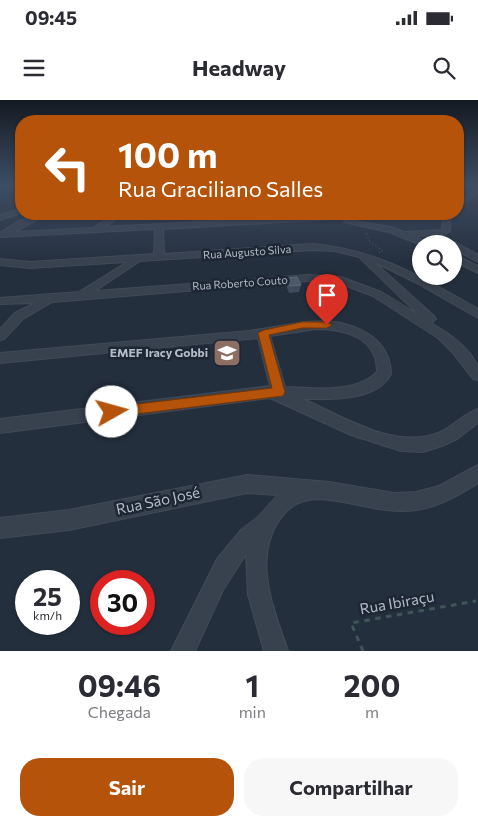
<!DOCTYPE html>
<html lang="pt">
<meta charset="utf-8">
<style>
:root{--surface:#fff;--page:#f7f7f7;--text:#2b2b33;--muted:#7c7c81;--accent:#b45309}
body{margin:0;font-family:Commissioner,sans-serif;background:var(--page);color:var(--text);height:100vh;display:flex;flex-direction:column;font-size:19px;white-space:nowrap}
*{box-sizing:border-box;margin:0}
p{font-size:16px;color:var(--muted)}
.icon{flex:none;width:28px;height:28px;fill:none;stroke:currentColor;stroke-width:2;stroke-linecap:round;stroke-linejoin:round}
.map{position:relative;height:551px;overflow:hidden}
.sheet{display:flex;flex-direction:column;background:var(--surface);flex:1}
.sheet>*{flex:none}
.guide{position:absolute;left:15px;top:15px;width:449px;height:105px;border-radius:20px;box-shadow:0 1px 4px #0004;background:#b45309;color:#fff;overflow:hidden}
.controls{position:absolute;left:412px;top:135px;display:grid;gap:10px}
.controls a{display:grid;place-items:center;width:50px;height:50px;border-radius:50%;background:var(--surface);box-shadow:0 1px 4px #0004;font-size:25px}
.speed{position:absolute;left:15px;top:470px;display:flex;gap:10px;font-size:25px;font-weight:700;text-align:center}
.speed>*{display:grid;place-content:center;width:65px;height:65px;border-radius:50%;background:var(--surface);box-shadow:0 1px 4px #0004;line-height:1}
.speed small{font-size:12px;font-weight:400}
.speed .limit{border:8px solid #d22;background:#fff;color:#111}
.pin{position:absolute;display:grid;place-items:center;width:42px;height:42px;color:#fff;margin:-51px -21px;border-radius:50% 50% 50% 0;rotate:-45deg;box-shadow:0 0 5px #0007}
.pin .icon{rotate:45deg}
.me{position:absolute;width:55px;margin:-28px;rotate:83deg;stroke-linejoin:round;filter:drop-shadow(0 0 4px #0008)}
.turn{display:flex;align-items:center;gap:18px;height:105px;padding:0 20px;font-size:22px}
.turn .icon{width:65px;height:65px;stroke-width:2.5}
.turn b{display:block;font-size:35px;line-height:42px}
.eta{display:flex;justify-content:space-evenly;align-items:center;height:85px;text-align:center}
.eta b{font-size:30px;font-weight:700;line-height:35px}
.primary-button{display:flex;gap:10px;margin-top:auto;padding:10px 20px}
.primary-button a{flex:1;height:58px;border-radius:20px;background:var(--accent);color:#fff;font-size:20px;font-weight:700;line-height:58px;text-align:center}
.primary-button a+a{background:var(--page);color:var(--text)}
.status{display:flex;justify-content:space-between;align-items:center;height:35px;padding:0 25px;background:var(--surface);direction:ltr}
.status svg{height:14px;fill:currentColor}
header{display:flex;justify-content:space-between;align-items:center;height:65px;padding:0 20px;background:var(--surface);font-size:22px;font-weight:700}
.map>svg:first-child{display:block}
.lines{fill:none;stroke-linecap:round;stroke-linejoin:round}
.minor-casing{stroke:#414a57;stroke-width:2}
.path-far1{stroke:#3f5557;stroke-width:1;stroke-dasharray:2 2;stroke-linecap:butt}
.path{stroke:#3f5557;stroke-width:3;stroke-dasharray:5.5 5.5;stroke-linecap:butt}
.minor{fill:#38414e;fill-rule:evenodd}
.rail-casing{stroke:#5a6575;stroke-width:3}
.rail{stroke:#1d2633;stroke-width:2;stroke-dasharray:5;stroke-linecap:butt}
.wall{fill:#3f4b5c}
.building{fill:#4b5868;stroke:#5c6777}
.route{fill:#b45309;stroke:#753606}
.labels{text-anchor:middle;stroke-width:5;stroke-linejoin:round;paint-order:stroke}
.far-street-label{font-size:11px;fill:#b4bcc9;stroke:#1d2633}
.poi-label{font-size:12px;font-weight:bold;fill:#b4bcc9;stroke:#1d2633;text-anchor:end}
.near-street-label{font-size:15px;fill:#b4bcc9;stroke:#1d2633}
</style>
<div class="status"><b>09:45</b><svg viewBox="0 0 49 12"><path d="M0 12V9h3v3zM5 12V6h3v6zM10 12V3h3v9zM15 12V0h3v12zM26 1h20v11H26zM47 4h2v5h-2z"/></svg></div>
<header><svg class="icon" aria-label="menu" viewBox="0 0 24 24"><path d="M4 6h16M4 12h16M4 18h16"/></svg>Headway<svg class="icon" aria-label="search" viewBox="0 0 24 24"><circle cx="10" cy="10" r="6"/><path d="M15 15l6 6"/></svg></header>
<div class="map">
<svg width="478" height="551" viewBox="0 0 478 551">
<rect width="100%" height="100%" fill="#242f3e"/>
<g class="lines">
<defs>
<path id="minor" d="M 478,88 L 478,93 L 458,106 L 458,101 Z
M 21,108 L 21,113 L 0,120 L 0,115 Z
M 38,114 L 48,114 L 14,132 L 93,128 L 114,114 L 123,114 L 105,127 L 346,114 L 388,114 L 384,116 L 163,129 L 164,154 L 312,144 C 377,149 423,178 478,209 L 478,218 L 415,182 L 374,162 L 434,216 L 436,219 L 431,223 C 447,232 469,247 477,265 C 478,269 478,276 478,280 L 473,279 L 452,252 L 438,238 L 373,196 L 336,182 L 308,181 L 52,202 L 23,219 L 4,239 L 0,240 L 0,229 L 15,213 L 35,203 L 0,204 L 0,198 L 79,192 L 127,162 L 30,168 L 0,165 L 0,159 L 30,162 L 154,154 L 155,129 L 0,137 L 0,133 L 17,122 ZM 312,150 L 335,151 L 359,157 L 419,215 L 381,192 L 341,177 L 308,175 L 95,191 L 140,161 Z
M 443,114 L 451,114 L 450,131 L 444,135 L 414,136 L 430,144 L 421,145 L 389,132 L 344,122 L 348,120 L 391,127 L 404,132 L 442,130 Z
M 454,142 L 478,155 L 478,162 L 454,149 L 454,144 L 450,144 Z
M 454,154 L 478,166 L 478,173 L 454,161 Z
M 327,221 C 359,224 390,239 391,274 C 376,302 330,299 303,299 C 342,316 394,350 438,333 C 453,327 463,314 478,309 L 478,323 L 457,339 L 442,346 L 423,352 L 401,351 L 351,335 L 270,298 L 0,333 L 0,319 L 270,286 L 258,238 L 0,263 L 0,253 L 249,231 L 305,222 ZM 316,229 C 346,229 377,238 377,272 C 356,294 312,288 285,287 L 270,236 Z
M 478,365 L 478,383 C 459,395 439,407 416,410 C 382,415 351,400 318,399 C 305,399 293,404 284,414 C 250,454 273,507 288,551 L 264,551 L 248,495 L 246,454 L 223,490 L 195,551 L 171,551 L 217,459 L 241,430 L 258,417 L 278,395 L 247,393 L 69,430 L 0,438 L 0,418 L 69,410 L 247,375 L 329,382 L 394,393 L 416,392 L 439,386 Z"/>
</defs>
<use href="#minor" class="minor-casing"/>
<path class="path-far1" d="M 366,133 L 370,142 L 383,151 L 379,153"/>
<path class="path" d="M 363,551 L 351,523 L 476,501"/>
<use href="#minor" class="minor"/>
<defs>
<path id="rail" d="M 0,88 L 6,85"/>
</defs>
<use href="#rail" class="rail-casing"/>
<use href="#rail" class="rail"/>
</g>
<path class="wall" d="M 287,178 L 301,185 L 299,192 L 289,193 L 286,185 Z"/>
<path class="building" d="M 297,177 L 301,185 L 290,186 L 287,178 Z"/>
<linearGradient id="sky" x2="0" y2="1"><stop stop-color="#141a22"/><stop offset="0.52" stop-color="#3f4d63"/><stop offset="1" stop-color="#3f4d63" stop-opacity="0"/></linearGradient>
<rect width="478" height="163" fill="url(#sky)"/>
<path class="route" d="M 302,222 L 327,222 L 332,225 L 327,228 L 302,228 L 269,235 L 285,292 L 283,296 L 112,317 L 106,312 L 112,307 L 272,288 L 258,233 L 264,230 Z"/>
<defs>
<symbol id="school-square" viewBox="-11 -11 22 22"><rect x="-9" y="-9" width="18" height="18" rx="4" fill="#8d6e63" stroke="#1d2633"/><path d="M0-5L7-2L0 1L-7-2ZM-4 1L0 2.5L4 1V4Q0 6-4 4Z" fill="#fff"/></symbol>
</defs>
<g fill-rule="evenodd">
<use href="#school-square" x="211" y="237" width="32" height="32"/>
</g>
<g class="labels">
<g class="far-street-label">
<text transform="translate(247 152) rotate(-4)" y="4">Rua Augusto Silva</text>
<text transform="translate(240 183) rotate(-4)" y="4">Rua Roberto Couto</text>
</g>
<g class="poi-label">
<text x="208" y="257">EMEF Iracy Gobbi</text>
</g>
<g class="near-street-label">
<text transform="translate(158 401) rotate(-12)" y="5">Rua São José</text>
<text transform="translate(397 503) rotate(-10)" y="5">Rua Ibiraçu</text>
</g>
</g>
</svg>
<div class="controls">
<a><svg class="icon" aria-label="search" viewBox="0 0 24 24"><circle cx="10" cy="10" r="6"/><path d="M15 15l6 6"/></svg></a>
</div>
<div class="speed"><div>25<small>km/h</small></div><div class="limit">30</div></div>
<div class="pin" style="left:327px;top:225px;background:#d93025"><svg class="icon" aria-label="arrive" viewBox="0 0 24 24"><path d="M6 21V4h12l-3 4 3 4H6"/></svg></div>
<svg class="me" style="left:112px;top:312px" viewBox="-20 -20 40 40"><circle r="19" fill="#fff"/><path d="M0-13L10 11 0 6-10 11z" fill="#b45309"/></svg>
<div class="guide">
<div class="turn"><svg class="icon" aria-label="left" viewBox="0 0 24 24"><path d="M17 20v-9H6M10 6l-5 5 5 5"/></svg><div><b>100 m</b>Rua Graciliano Salles</div></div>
</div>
</div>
<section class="sheet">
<div class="eta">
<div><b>09:46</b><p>Chegada</p></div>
<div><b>1</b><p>min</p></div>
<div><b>200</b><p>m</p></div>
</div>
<div class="primary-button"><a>Sair</a><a>Compartilhar</a></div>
</section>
